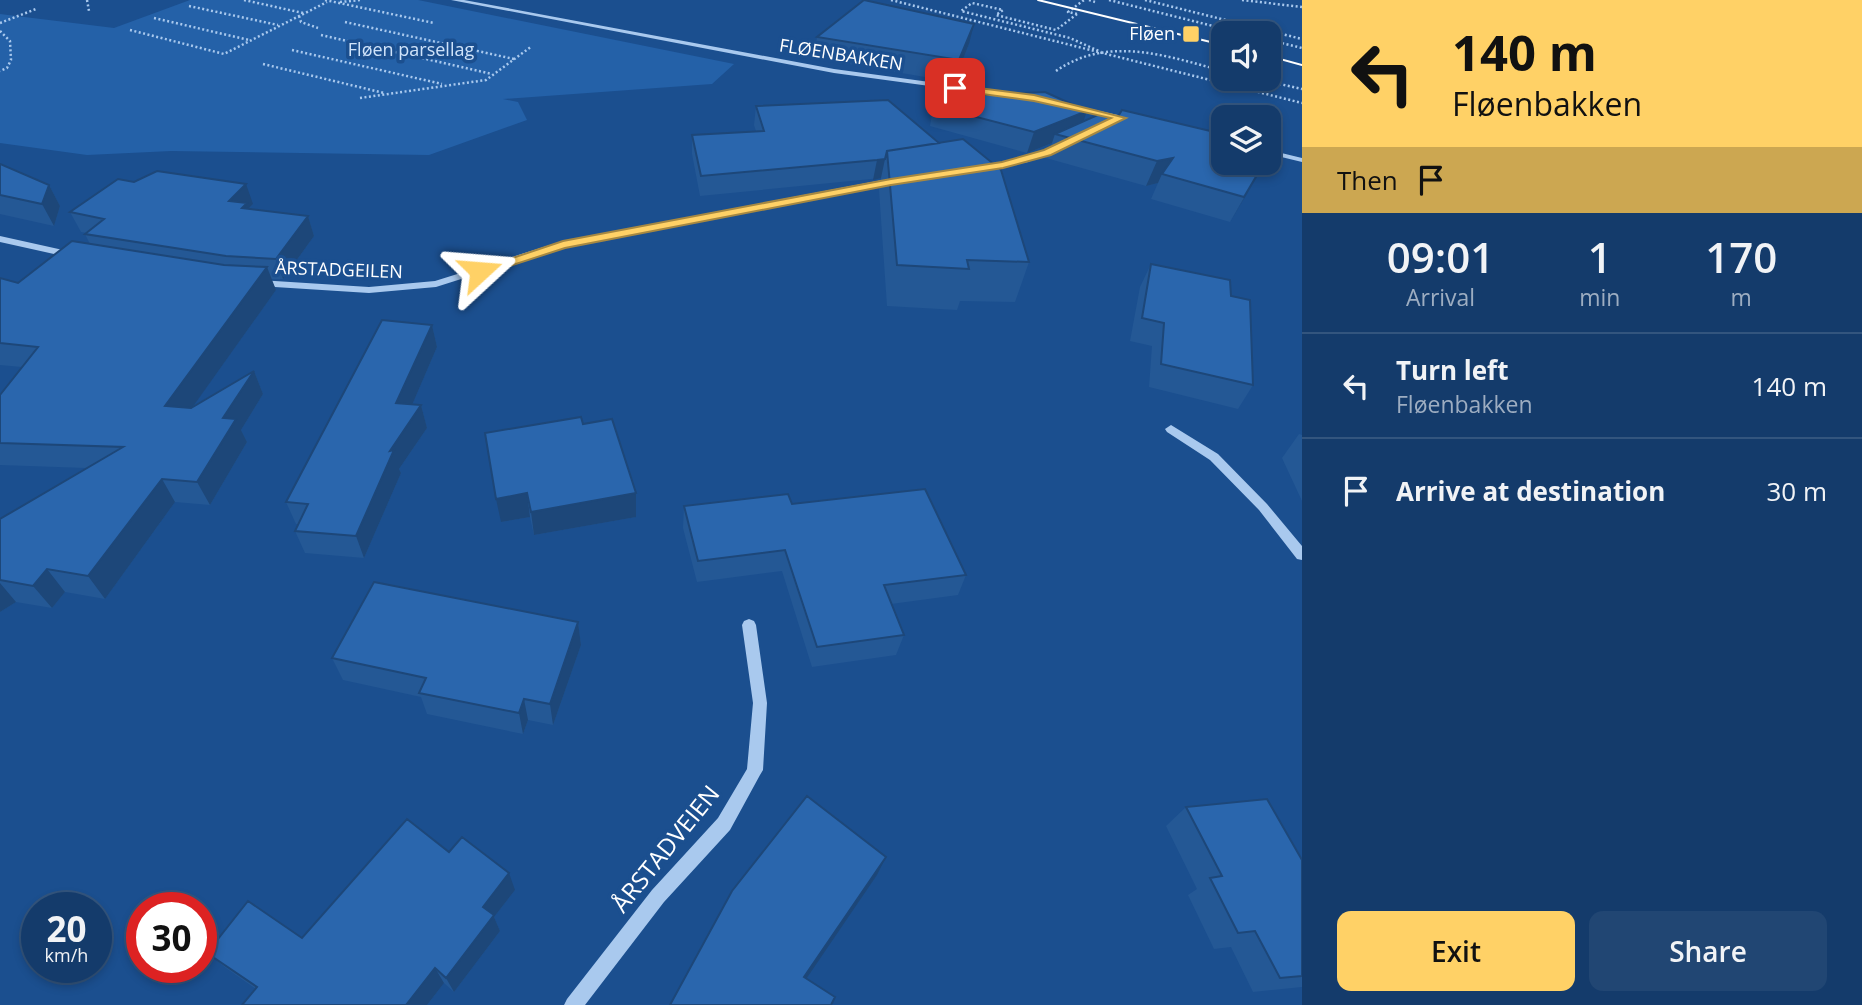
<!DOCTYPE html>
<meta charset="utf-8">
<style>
:root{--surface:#143b6b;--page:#214673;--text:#f1f3f6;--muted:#9dadc1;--line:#33557e;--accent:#ffd166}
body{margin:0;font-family:"Open Sans",sans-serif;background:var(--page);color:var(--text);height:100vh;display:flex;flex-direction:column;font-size:26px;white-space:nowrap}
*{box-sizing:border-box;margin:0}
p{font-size:23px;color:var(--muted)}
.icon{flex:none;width:38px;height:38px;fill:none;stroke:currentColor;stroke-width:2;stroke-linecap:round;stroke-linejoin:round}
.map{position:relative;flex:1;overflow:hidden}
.side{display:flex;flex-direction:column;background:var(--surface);width:560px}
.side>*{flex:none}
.guide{background:#ffd166;color:#111;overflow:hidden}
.controls{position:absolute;left:1211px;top:21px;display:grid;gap:14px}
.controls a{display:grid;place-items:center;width:70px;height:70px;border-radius:14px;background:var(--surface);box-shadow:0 4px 10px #0003,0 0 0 2px var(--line);font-size:35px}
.speed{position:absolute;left:21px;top:892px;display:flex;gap:14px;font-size:35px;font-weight:700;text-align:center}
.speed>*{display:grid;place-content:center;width:91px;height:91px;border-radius:50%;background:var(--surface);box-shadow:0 4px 10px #0003,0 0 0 2px var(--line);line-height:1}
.speed small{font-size:18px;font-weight:400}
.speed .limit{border:10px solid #d22;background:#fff;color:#111}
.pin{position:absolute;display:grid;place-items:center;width:60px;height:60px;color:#fff;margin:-30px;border-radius:14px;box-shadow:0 4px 10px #0006}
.me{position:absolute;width:77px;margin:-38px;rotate:71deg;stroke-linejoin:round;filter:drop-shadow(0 0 5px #0008)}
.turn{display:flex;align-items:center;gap:24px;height:147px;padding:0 35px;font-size:32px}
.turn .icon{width:91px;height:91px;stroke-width:2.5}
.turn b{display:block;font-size:49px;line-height:60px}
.then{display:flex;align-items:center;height:66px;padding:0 35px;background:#0003;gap:14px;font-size:26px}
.eta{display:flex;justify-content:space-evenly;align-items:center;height:119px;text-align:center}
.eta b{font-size:42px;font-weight:600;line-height:49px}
.primary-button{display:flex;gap:14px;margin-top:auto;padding:14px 35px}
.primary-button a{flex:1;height:80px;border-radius:14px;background:var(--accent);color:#111;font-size:28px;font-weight:600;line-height:80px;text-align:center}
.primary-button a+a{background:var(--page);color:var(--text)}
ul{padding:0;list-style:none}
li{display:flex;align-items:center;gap:21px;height:105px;padding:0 35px;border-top:2px solid var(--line)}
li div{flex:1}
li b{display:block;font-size:26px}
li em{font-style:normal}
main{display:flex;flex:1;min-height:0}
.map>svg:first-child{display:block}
.green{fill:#2461a8}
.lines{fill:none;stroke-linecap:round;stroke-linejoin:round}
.path{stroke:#a9c9ee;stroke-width:2.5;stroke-dasharray:2 2.5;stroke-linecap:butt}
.minor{fill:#a9c9ee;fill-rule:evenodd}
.tram{stroke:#fff;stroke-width:2}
.path-bridge{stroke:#a9c9ee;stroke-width:2.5;stroke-dasharray:2 2.5;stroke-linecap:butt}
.wall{fill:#245895}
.shaded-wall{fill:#1d4779}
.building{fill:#2a66ad;stroke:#1d4779;stroke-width:2}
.route{fill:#ffd166;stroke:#a68842;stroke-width:2}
.poi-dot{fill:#ffd166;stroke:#1b4f8f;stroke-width:2.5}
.labels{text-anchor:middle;stroke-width:7;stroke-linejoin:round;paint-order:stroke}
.far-poi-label{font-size:18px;fill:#fff;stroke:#1b4f8f;text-anchor:end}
.far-park-label{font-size:18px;fill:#cfe3fa;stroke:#1b4f8f}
.far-street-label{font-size:18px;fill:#fff;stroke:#1b4f8f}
.near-street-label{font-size:24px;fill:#fff;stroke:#1b4f8f}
</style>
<main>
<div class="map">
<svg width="1302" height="1005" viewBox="0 0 1302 1005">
<rect width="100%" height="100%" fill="#1b4f8f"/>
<path class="green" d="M 190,0 L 418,0 L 734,64 L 712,84 L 503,99 L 518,102 L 527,120 L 429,155 L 171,151 L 87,155 L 0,143 L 0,14 L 114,28 Z"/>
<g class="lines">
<path class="path" d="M 87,0 L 89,11
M 244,0 L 303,13
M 325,0 L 434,23
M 891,0 L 1302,103
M 1089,0 L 1095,2
M 1109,0 L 1241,33
M 1145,0 L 1302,39
M 1242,0 L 1302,7
M 340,2 L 361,0
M 189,6 L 278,25
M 1077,14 L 1056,30 L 996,15 L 1003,10 L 972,3 L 961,11 L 1070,38 L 1101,52
M 1077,14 L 1068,12 L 1084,0
M 299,16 L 301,22 L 318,28
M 154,18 L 249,40
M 345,22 L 514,59
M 0,23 L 36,9
M 130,30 L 224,54 L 327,2
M 0,31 L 10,41 L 11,60 L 7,68 L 0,71
M 321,35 L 492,74
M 1269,40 L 1302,48
M 292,50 L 442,84
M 263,64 L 384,93
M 1257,79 L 1302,89
M 360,98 L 486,80 L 532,46"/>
<path class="minor" d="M 451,0 L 464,0 L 834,69 L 1025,95 L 1029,97 L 1025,99 L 834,73 Z
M 1064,103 L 1131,118 L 1135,120 L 1131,122 L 1067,107 L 1063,105 Z
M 1061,143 L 1068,145 L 1028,162 L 981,171 L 977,169 L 1023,158 Z
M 1269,150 L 1302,158 L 1302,162 L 1269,154 Z
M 893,178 L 897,181 L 896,183 L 565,246 L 436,287 L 369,293 L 259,286 L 254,283 L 259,280 L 369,287 L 435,281 L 563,241 Z
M 0,236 L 72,252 L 77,255 L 72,258 L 0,242 Z
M 1171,425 L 1218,454 L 1267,504 L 1302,546 L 1302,560 L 1297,559 L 1259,510 L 1210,460 L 1167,432 L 1165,429 Z
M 749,619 L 754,621 L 756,625 L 767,703 L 763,770 L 760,775 L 730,830 L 664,902 L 585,1005 L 564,1005 L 567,999 L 652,890 L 718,818 L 747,769 L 753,703 L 742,625 L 744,621 Z"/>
<path class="tram" d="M 1038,0 L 1223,45
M 1269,56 L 1302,65"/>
<path class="path-bridge" d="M 1056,71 C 1108,35 1167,56 1223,71"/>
</g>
<path class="wall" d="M 817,37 L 969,44 L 954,82 L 814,58 Z
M 935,97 L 1083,121 L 1223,163 L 1265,163 L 1230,222 L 1151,199 L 1158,183 L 1146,186 L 1046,158 L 1052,143 L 1027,153 L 930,126 Z
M 888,100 L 1029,262 L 1015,302 L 960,301 L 957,310 L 887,306 L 879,190 L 881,178 L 700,196 L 692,154 L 692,135 L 756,131 L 754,125 L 756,106 Z
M 0,164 L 49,185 L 60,206 L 54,226 L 0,214 Z
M 253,204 L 249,208 L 249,209 L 308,216 L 314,236 L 283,279 L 271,279 L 276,290 L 193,406 L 254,371 L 263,394 L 241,430 L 247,442 L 210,505 L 175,502 L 105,599 L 65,592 L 52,608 L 16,602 L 0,612 L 0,519 L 86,468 L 0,465 L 0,395 L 22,367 L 0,365 L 0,278 L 18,283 L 90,244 L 85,234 L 87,233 L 81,232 L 70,212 Z
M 1151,264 L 1231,296 L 1253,385 L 1238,409 L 1149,387 L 1152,346 L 1130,341 L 1140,287 Z
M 432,325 L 437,347 L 412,405 L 421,405 L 427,428 L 399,469 L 401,473 L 364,558 L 305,553 L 295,531 L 298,524 L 296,524 L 286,502 Z
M 583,424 L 636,517 L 534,535 L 530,517 L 501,522 Z
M 1299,434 L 1302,435 L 1302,501 L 1282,458 Z
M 792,504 L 966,575 L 958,595 L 891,604 L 904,635 L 896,655 L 812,667 L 782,571 L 697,582 L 683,528 L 684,506 Z
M 578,622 L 581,645 L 553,725 L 528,720 L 523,734 L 427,714 L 421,697 L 343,680 L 332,658 Z
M 1186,807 L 1302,860 L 1302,987 L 1253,992 L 1231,947 L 1214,949 L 1188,895 L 1197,889 L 1166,826 Z
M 515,890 L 494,917 L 500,931 L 454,992 L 444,983 L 427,1005 L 242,1005 L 256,989 L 226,968 L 207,953 L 302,938 Z"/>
<path class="shaded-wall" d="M 974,24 L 969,44 L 954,82 L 959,60 Z
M 1087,111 L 1080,131 L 1055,134 L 1052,143 L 1027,153 L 1034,132 Z
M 1173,158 L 1162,174 L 1158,183 L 1146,186 L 1157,161 Z
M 885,159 L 881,178 L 873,180 L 877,160 Z
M 1264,163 L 1265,163 L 1261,170 L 1230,222 Z
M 246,184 L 253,204 L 249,208 L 254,223 L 229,201 Z
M 49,185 L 60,206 L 54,226 L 42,204 Z
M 308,216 L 314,236 L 283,279 L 276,259 Z
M 267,267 L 276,290 L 177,429 L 165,406 Z
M 432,325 L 437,347 L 403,426 L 396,403 Z
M 254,371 L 263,394 L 241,430 L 247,442 L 210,505 L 197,482 L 223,418 Z
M 421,405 L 427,428 L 399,469 L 401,473 L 364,558 L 356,536 L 390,451 Z
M 162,479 L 175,502 L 105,599 L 88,576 Z
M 527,493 L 530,517 L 501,522 L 496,499 Z
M 636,493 L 636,517 L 534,535 L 531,512 Z
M 47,569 L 65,592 L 52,608 L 33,586 Z
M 0,583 L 16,602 L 0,612 Z
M 578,622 L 581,645 L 553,725 L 550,704 Z
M 524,699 L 528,720 L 523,734 L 519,713 Z
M 886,857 L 877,875 L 798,991 L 804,977 Z
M 509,873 L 515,890 L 494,917 L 500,931 L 454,992 L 446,978 L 483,907 Z
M 435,968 L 444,983 L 427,1005 L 406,1005 Z"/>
<path class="building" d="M 864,0 L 974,24 L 959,60 L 817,37 Z
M 1045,92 L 1087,111 L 1034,132 L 934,106 L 935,97 Z
M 888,100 L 939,143 L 887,151 L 885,159 L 877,160 L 701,176 L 692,135 L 764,131 L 756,106 Z
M 1122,110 L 1223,134 L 1223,163 L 1264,163 L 1244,197 L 1162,174 L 1173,158 L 1157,161 L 1055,134 L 1102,113 L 1116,120 Z
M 963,139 L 1001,170 L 1029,262 L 967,260 L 969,269 L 897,265 L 887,151 Z
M 1269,144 L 1274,146 L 1269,154 Z
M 0,164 L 49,185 L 42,204 L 0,195 Z
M 157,171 L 246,184 L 229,201 L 247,203 L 242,208 L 308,216 L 276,259 L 226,256 L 85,234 L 104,219 L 70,212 L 118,179 L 134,182 Z
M 72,241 L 224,265 L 267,267 L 165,406 L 191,408 L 254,371 L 223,418 L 236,419 L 197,482 L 162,479 L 88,576 L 47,569 L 33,586 L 0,580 L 0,519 L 123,447 L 0,443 L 0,395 L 38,347 L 0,343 L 0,278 L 18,283 Z
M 1151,264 L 1230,280 L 1231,296 L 1250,300 L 1253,385 L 1161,364 L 1164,323 L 1142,318 Z
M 382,320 L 432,325 L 396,403 L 421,405 L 390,451 L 394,450 L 356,536 L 295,531 L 308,504 L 286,502 Z
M 581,417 L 583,424 L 612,419 L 636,493 L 531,512 L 527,493 L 496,499 L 485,433 Z
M 925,489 L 966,575 L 884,585 L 904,635 L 817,647 L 785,550 L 698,561 L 684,506 L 788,494 L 792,504 Z
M 374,582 L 578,622 L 550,704 L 524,699 L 519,713 L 419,693 L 426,678 L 332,658 Z
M 807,796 L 886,857 L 804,977 L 835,997 L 831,1005 L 670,1005 L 732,891 Z
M 1267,799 L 1302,860 L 1302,976 L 1280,978 L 1255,931 L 1238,933 L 1210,878 L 1222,876 L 1186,807 Z
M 407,819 L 449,852 L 462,837 L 509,873 L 483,907 L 494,915 L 446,978 L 435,968 L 406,1005 L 242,1005 L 257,987 L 207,953 L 248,901 L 302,938 Z"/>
<path class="route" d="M 955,85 L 1034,95 L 1126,118 L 1051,155 L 1003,168 L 891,185 L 565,248 L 485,274 L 474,271 L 563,241 L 891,179 L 1002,162 L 1044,150 L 1111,118 L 1034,101 L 952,90 Z"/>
<rect class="poi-dot" x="1182" y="25" width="18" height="18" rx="3.5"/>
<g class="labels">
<g class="far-poi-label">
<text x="1175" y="40">Fløen</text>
</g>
<g class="far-park-label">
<text x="411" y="56">Fløen parsellag</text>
</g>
<g class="far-street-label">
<text transform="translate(841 55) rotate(9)" y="6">FLØENBAKKEN</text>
<text transform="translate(339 270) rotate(2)" y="6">ÅRSTADGEILEN</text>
</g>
<g class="near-street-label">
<text transform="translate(666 849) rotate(-51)" y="8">ÅRSTADVEIEN</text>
</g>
</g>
</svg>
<div class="controls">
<a><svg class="icon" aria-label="sound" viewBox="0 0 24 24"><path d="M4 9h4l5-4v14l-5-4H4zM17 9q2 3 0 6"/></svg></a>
<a><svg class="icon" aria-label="layers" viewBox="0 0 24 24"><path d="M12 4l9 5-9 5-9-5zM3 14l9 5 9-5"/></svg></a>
</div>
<div class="speed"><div>20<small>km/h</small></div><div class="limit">30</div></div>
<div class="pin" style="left:955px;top:88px;background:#d93025"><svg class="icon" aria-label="arrive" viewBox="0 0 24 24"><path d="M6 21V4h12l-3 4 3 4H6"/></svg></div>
<svg class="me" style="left:480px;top:271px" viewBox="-20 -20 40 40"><path d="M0-17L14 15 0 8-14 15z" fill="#ffd166" stroke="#fff" stroke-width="4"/></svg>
</div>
<section class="side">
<div class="guide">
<div class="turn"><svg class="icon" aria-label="left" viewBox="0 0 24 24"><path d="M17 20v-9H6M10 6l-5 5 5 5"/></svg><div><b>140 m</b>Fløenbakken</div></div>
<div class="then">Then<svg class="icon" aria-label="arrive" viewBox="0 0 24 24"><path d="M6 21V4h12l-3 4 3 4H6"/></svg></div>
</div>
<div class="eta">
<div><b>09:01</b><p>Arrival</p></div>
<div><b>1</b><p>min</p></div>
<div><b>170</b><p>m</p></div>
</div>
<ul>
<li><svg class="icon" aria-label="left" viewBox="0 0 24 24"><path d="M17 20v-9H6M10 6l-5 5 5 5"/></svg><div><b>Turn left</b><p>Fløenbakken</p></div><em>140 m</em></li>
<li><svg class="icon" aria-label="arrive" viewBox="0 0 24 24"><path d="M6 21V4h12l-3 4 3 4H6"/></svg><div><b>Arrive at destination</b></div><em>30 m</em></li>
</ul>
<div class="primary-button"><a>Exit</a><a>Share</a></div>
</section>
</main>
